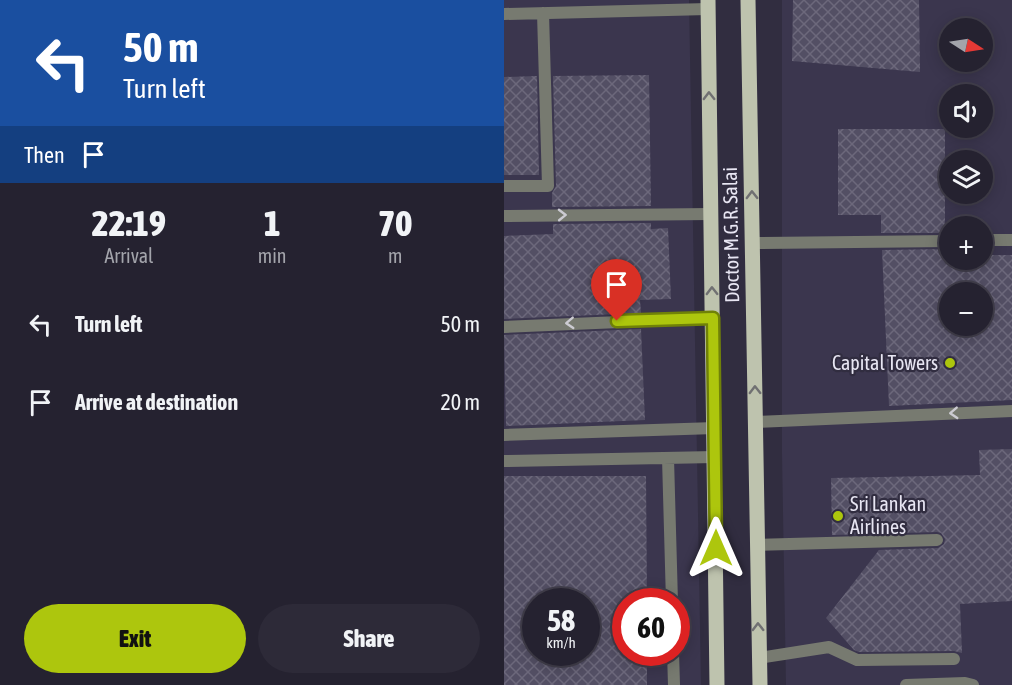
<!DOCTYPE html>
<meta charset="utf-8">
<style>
:root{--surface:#252230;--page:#2d2a38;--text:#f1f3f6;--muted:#a3a4ab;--line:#423f4c;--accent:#adc60d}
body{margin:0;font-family:"Asap Condensed",sans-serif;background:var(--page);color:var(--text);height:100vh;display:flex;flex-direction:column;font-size:22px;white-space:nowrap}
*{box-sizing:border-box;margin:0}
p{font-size:20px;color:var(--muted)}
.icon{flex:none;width:33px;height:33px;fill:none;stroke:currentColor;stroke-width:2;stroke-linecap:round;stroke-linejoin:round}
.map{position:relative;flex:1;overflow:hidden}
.sheet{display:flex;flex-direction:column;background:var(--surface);width:504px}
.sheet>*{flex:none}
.top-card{background:#1a4fa0;color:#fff;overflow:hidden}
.needle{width:39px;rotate:102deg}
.tools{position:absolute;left:435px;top:18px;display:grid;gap:12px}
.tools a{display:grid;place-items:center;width:54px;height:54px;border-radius:50%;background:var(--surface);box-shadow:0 3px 15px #0003,0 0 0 2px var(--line);font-size:30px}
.speed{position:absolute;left:18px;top:588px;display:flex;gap:12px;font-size:30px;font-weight:700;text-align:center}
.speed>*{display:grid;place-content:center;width:78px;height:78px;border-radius:50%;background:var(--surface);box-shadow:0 3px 15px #0003,0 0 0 2px var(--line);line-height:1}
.speed small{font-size:15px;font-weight:400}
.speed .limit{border:9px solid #d22;background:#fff;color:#111}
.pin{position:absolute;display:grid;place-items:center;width:51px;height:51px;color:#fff;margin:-62px -26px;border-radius:50% 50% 50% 0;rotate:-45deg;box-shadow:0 0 6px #0007}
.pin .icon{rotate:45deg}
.me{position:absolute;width:66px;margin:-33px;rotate:0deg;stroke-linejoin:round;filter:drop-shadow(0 0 4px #0008)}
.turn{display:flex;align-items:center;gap:21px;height:126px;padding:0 24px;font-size:27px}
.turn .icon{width:78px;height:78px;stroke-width:2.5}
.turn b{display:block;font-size:42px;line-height:51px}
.then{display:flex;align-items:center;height:57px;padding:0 24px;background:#0003;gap:12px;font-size:22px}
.eta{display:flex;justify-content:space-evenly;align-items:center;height:102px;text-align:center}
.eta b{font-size:36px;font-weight:800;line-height:42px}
.cta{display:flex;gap:12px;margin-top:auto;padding:12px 24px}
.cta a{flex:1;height:69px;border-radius:36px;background:var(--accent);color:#111;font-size:24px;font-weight:800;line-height:69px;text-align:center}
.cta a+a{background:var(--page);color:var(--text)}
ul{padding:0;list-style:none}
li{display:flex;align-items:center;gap:18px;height:78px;padding:0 24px}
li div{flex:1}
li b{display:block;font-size:22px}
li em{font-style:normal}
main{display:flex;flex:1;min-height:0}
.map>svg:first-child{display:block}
.built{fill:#3b364e;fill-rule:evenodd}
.building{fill:url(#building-cross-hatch);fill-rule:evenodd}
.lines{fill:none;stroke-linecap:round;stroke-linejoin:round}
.service{stroke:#777a70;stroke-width:12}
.primary{stroke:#bec3ae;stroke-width:15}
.oneway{stroke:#707072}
.oneway2{stroke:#cccbd2}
.route-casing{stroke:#708108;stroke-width:15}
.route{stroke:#adc60d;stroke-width:10}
.poi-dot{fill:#adc60d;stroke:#312d40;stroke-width:2}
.labels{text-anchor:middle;stroke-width:4.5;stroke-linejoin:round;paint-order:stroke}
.street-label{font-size:20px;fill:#e8e6f3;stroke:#312d40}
.poi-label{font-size:20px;fill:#e8e6f3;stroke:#312d40;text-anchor:end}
</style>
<main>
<section class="sheet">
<div class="top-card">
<div class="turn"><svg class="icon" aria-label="left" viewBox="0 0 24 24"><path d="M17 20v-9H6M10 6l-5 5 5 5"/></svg><div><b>50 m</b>Turn left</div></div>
<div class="then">Then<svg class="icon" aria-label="arrive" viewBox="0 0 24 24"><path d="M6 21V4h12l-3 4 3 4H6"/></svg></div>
</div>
<div class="eta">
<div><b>22:19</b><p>Arrival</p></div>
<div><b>1</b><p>min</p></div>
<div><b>70</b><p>m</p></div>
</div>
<ul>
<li><svg class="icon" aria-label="left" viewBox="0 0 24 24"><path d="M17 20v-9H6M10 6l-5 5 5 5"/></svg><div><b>Turn left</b></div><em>50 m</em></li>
<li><svg class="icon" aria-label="arrive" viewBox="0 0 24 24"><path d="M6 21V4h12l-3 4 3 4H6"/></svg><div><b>Arrive at destination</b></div><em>20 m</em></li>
</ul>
<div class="cta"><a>Exit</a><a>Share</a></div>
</section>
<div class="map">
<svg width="508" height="685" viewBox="0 0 508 685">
<defs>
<pattern id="building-cross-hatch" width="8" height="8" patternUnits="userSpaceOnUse" patternTransform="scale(1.5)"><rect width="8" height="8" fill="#534f64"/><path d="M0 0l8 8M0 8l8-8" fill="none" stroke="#6c687b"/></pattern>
</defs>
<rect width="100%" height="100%" fill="#312d40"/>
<path class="built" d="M 0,0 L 185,0 L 197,685 L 0,685 ZM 32,602 L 82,602 L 82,652 L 32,652 ZM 122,602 L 172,602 L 172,652 L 122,652 Z
M 278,0 L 508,0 L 508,685 L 282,685 L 278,454 ZM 446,28 L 478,28 L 478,62 L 446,62 ZM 446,94 L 478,94 L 478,128 L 446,128 ZM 446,160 L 478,160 L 478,194 L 446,194 ZM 446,226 L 478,226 L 478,260 L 446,260 ZM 446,292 L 478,292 L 478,326 L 446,326 Z"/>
<path class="building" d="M 289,0 L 415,0 L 416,72 L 288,61 Z
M 145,75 L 147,206 L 48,207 L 48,193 L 52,186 L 49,76 Z
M 33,76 L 35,175 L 0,175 L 0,77 Z
M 334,129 L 441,129 L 441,233 L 377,233 L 377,215 L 334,215 Z
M 147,223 L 147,229 L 164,228 L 167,299 L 136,300 L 137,313 L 0,319 L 0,236 L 49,234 L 49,224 Z
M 441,249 L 441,256 L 446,256 L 446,260 L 478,260 L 478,255 L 508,255 L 508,400 L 385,406 L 378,250 ZM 446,292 L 478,292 L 478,326 L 446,326 Z
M 137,329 L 141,420 L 2,426 L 0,335 Z
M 508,449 L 508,601 L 456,604 L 458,653 L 450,651 L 355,652 L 350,650 L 322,618 L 375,550 L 434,548 L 440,544 L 441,539 L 437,533 L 433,532 L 328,535 L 327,478 L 476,475 L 475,450 Z
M 0,476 L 142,476 L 143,602 L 122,602 L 122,652 L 143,652 L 143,685 L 0,685 ZM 32,602 L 82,602 L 82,652 L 32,652 Z"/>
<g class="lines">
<path class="service" d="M 0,14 L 204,9
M 0,186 L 44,186 L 39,13
M 0,216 L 207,214
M 478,240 L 508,240
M 248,243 L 446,241
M 0,327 L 209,318
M 251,422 L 508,411
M 0,435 L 211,428
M 164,458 L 168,602
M 0,461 L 211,457
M 253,545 L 433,540
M 169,652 L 170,685
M 255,658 L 325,647 L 353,660 L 450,659
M 402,685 L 461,683 L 469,685"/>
<path class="primary" d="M 204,0 L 213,685
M 244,0 L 256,685"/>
</g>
<defs><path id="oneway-chevron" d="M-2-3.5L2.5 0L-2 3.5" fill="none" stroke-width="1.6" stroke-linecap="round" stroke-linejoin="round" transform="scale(1.5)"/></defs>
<g class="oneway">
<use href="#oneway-chevron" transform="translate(205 96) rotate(-91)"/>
<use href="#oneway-chevron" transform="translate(248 195) rotate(-91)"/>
<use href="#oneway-chevron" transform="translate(208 291) rotate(-91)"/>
<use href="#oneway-chevron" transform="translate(251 390) rotate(-91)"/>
<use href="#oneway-chevron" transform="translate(254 627) rotate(-91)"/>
</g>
<g class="oneway2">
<use href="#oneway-chevron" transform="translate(58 215) rotate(-1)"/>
<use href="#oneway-chevron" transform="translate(66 323) rotate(177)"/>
<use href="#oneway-chevron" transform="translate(450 413) rotate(177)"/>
</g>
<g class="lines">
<defs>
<path id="route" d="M 113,321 L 209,318 L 212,548"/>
</defs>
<use href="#route" class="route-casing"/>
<use href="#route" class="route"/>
</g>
<g class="poi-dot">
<circle cx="446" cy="363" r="6"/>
<circle cx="334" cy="516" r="6"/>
</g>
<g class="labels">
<g class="street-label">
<text transform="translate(227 235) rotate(-91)" y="7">Doctor M.G.R. Salai</text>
</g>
<g class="poi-label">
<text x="434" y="370">Capital Towers</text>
<text x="346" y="511" text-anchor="start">Sri Lankan<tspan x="346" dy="23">Airlines</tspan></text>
</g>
</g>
</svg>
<div class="tools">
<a><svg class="needle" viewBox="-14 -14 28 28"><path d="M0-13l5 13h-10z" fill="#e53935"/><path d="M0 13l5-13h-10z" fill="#a3a4ab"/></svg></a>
<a><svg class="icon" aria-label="sound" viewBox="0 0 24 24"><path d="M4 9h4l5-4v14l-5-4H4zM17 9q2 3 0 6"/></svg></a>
<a><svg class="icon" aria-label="layers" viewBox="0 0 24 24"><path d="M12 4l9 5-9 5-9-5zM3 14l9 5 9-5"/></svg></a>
<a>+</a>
<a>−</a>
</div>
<div class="speed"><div>58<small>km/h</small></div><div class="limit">60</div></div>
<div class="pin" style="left:113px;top:321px;background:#d93025"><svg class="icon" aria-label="arrive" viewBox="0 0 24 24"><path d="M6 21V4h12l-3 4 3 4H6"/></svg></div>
<svg class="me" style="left:212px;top:548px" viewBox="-20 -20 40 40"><path d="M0-17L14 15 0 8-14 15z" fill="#adc60d" stroke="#fff" stroke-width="4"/></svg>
</div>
</main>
